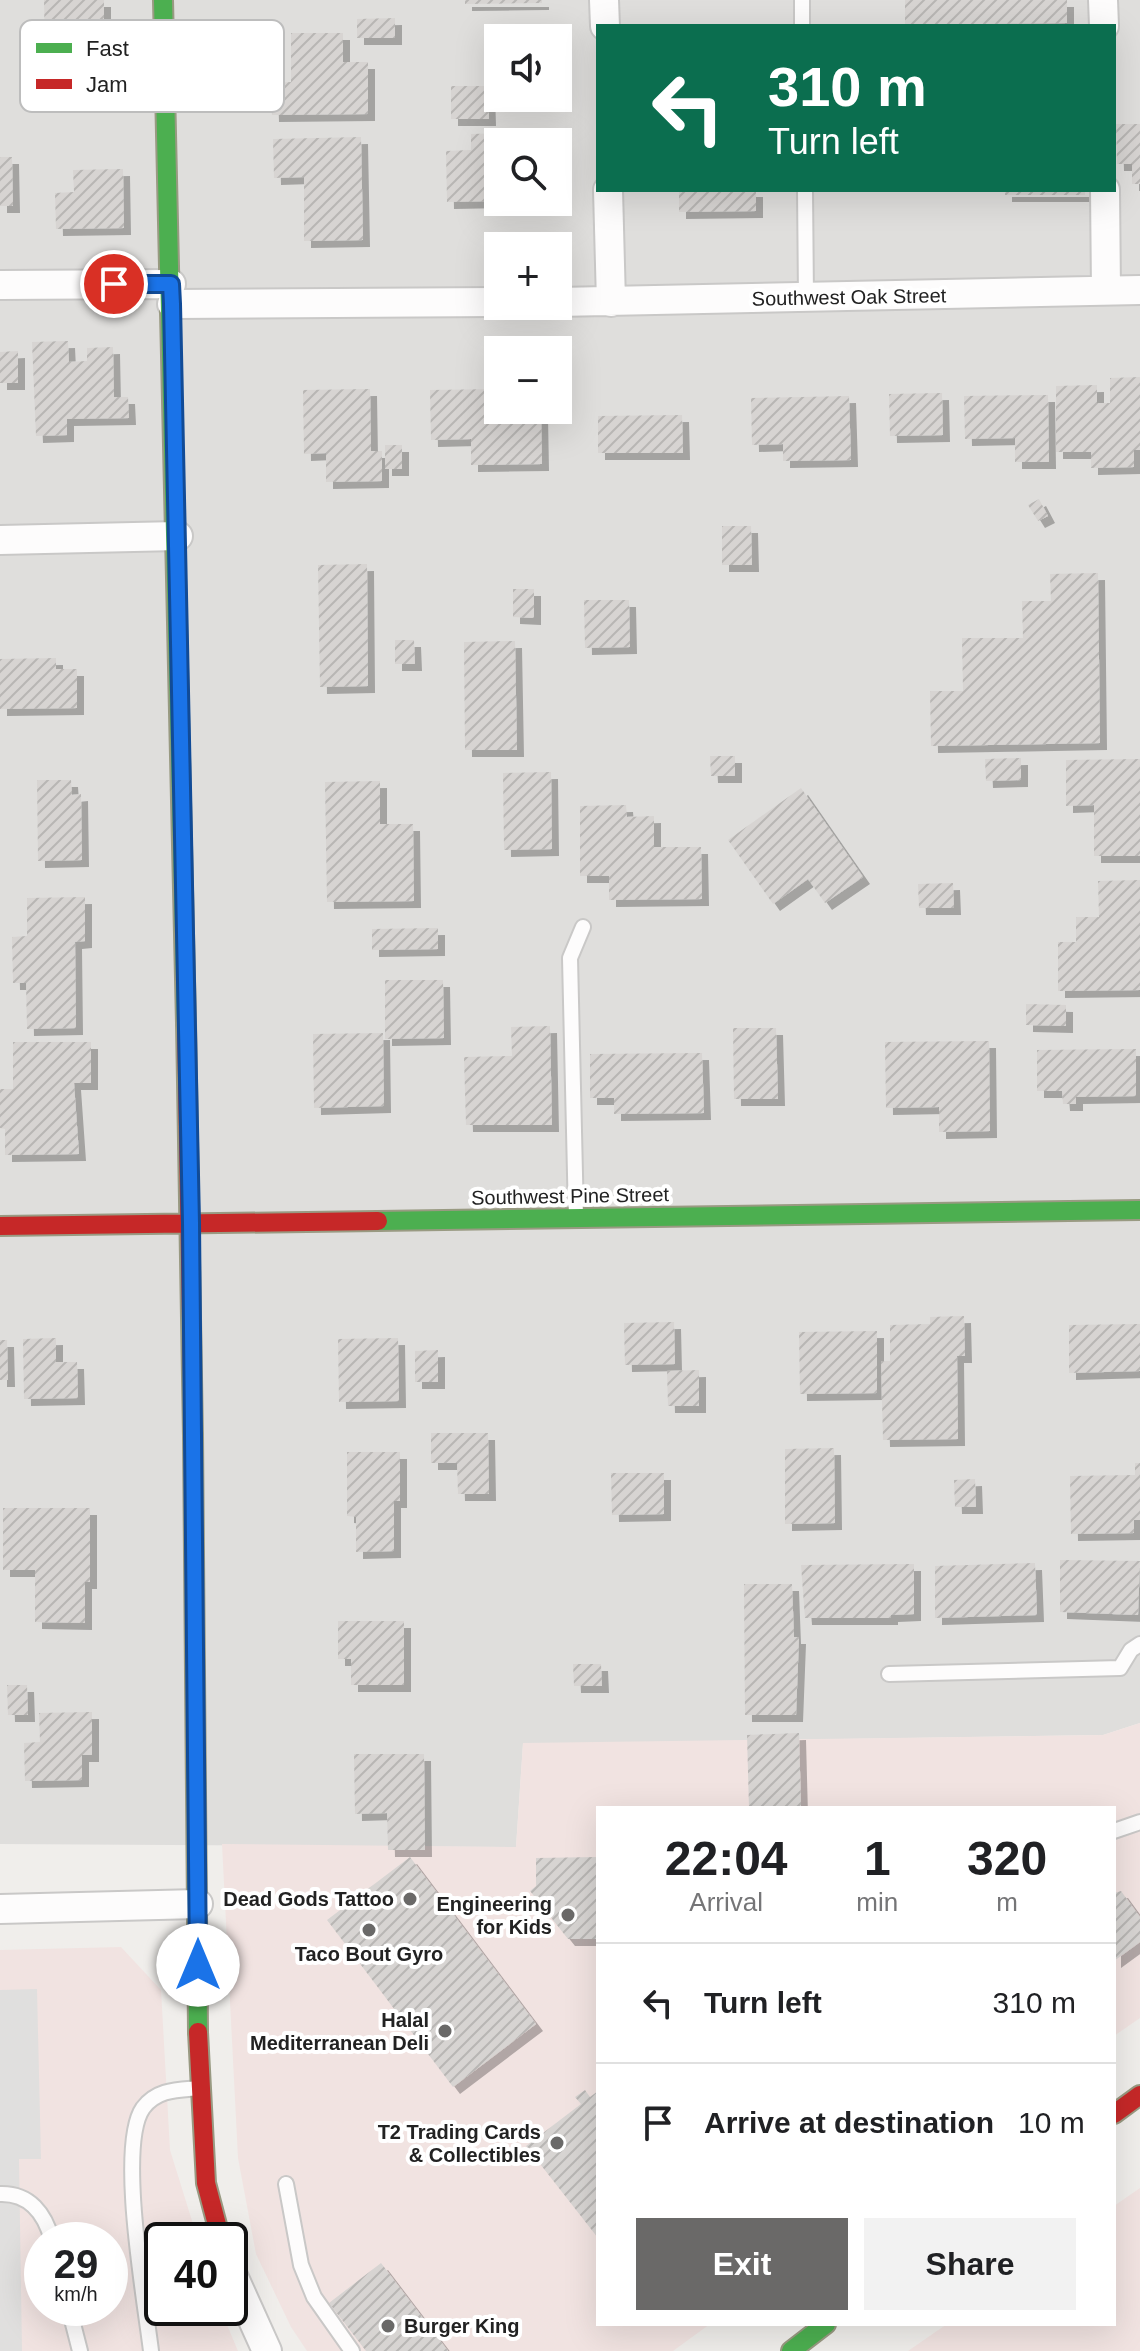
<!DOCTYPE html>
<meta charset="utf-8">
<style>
:root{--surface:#fff;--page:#f2f2f2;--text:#202124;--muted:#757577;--line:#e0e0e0;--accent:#6a6968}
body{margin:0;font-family:Arial,sans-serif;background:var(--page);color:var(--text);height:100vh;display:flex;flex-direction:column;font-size:30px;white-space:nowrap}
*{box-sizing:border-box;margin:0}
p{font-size:26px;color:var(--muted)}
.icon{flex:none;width:44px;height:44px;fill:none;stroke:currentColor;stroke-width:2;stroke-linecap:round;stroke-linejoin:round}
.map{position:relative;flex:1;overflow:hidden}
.side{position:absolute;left:596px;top:1806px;width:520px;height:520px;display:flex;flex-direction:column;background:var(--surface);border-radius:0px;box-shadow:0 8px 32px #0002}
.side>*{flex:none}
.top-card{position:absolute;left:596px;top:24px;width:520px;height:168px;border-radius:0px;box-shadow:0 8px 32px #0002;background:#0b6e4f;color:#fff;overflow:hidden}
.tools{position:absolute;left:484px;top:24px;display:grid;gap:16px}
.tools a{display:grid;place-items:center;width:88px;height:88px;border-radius:0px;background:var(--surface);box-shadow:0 8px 32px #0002;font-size:40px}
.speed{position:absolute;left:24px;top:2222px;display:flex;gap:16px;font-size:40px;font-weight:700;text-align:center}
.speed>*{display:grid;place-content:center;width:104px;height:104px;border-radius:50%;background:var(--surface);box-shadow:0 8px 32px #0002;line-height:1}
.speed small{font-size:20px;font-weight:400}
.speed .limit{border:4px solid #111;border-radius:12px;background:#fff;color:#111}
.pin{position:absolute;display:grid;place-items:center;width:68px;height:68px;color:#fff;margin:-34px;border:4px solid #fff;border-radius:50%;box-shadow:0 2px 8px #0007}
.me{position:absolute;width:88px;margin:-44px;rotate:0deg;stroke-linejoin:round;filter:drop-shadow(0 0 6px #0008)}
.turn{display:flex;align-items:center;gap:28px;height:168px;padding:0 40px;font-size:36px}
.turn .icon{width:104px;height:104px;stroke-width:2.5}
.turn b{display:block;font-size:56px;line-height:68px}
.eta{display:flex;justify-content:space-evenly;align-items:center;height:136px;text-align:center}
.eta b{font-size:48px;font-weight:700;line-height:56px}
.primary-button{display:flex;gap:16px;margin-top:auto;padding:16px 40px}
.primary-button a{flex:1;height:92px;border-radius:0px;background:var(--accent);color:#fff;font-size:32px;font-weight:700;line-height:92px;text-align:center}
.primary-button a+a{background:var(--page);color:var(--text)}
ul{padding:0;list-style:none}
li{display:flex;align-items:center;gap:24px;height:120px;padding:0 40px;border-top:2px solid var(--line)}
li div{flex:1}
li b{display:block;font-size:30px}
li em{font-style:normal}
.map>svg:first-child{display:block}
.residential{fill:#dfdedc;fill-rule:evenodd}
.commercial{fill:#f1e3e1;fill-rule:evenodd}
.parking{fill:#e0dfde}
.building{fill:url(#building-hatch);filter:url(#shadow)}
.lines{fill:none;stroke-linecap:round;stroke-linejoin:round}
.lane-casing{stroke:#c9c8c7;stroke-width:18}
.street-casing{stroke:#c9c8c7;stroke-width:32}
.fast-casing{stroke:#999a82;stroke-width:22}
.jam-casing{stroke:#999a82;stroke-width:22}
.lane{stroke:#fdfcfc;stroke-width:14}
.street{stroke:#fdfcfc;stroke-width:28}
.fast{stroke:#4caf50;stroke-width:18}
.jam{stroke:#c62828;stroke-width:18}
.route-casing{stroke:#114b97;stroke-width:20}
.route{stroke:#1a73e8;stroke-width:14}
.poi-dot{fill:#6a6968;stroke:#fff;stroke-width:3}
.labels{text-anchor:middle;stroke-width:8;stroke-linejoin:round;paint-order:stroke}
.street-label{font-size:20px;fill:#222;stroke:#fff}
.poi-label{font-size:20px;font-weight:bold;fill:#222;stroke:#fff;text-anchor:end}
.key{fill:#fff;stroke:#bdbdbd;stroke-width:2}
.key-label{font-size:22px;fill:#222}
</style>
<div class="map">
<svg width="1140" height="2351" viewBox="0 0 1140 2351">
<defs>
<pattern id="building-hatch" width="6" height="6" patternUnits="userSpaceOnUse" patternTransform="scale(2)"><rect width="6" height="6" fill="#d7d4d2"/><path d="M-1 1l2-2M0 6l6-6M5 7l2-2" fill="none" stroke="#b8b6b4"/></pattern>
<filter id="shadow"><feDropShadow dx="7" dy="7" stdDeviation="0" flood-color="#0004"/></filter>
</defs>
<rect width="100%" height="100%" fill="#f0eeeb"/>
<path class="residential" d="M 0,0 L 1140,0 L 1140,1723 L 1103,1735 L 523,1744 L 516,1847 L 0,1844 ZM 598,26 L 1114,26 L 1114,190 L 598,190 ZM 498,38 L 558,38 L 558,98 L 498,98 ZM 498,142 L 558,142 L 558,202 L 498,202 ZM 498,246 L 558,246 L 558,306 L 498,306 ZM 498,350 L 558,350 L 558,410 L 498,410 Z"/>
<path class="commercial" d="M 1140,1723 L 1140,2018 L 1114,2036 L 1114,1808 L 598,1808 L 598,2324 L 710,2324 L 673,2351 L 307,2351 L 291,2327 L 256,2254 L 238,2158 L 222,1844 L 516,1847 L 523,1743 L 1103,1735 Z
M 121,1947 L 161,1990 L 170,2150 L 198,2240 L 162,2240 L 162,2308 L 220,2308 L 238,2351 L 0,2351 L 0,1950 ZM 42,2240 L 110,2240 L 110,2308 L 42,2308 Z
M 1140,2188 L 1140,2351 L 908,2351 L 947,2324 L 1114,2324 L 1114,2206 Z"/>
<path class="parking" d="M 37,1989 L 41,2159 L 19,2159 L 22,2351 L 0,2351 L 0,1990 Z"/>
<path class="building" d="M 44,0 L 104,0 L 104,52 L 45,54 Z
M 465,0 L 542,0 L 542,3 L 465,4 Z
M 905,0 L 1067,0 L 1067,23 L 905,25 Z
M 395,18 L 395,38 L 357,38 L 357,19 Z
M 291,33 L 343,33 L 343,62 L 368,62 L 368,114 L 272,115 L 271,83 L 291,82 Z
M 451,86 L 488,86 L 489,119 L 451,119 Z
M 1116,124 L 1140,124 L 1140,184 L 1132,184 L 1132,164 L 1117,164 Z
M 507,133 L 507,142 L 498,142 L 498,201 L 447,202 L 446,151 L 471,150 L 471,134 Z
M 361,137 L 363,240 L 304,241 L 304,177 L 274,178 L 273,139 Z
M 0,157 L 12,157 L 13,206 L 0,206 Z
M 123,169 L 124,228 L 56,229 L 55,193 L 74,192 L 73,170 Z
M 679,190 L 756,190 L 756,211 L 679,212 Z
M 1005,190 L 1085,190 L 1085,195 L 1005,195 Z
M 68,341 L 69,362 L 87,361 L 87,348 L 113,347 L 114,397 L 128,397 L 129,418 L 67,419 L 67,435 L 36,436 L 32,342 Z
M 18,351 L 18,383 L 0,383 L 0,352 Z
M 1140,377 L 1140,450 L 1134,450 L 1134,467 L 1091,468 L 1091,452 L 1056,452 L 1056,386 L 1097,385 L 1097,403 L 1110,403 L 1110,378 Z
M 370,389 L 371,451 L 382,451 L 382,481 L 326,482 L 326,453 L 304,454 L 303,390 Z
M 498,389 L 498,410 L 541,410 L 542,464 L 471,465 L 471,439 L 431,440 L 430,390 Z
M 942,393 L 943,435 L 890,436 L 889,394 Z
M 1048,395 L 1049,462 L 1015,462 L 1015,438 L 965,439 L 964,396 Z
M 849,396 L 851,460 L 783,461 L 783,444 L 752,445 L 751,398 Z
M 682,415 L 683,453 L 598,453 L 598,416 Z
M 385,445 L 402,445 L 402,469 L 385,469 Z
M 1039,499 L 1048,516 L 1038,521 L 1028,505 Z
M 722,526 L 751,526 L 752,565 L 722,565 Z
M 367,564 L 368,686 L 320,687 L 318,565 Z
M 1098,573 L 1100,743 L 931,746 L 930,691 L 963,691 L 962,638 L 1023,638 L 1022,601 L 1051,601 L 1050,574 Z
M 513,589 L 534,589 L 534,618 L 513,617 Z
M 584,600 L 629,600 L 630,647 L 585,648 Z
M 395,640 L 414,640 L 415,664 L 395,664 Z
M 515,641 L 517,750 L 465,750 L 464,642 Z
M 56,658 L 56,669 L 77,669 L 77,708 L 0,709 L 0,659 Z
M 710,756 L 735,756 L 735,776 L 711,776 Z
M 1021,758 L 1021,780 L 986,781 L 985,759 Z
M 1140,759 L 1140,856 L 1094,856 L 1094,805 L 1066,806 L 1066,760 Z
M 551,772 L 552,849 L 504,850 L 503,773 Z
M 37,780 L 71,780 L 72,795 L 81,794 L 82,860 L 38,861 Z
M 380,781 L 380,824 L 413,824 L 414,901 L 327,902 L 325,782 Z
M 801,788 L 863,877 L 825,903 L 808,879 L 773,904 L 728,840 Z
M 626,805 L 627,817 L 654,816 L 654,847 L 701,847 L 702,899 L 609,900 L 609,876 L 580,876 L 580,806 Z
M 1140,880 L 1140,990 L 1058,991 L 1058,942 L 1076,942 L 1076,917 L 1099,917 L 1098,881 Z
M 953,883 L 954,908 L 919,908 L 918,884 Z
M 85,897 L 85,941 L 75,942 L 76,1028 L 27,1029 L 26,983 L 13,983 L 12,937 L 27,936 L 27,898 Z
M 438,928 L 438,949 L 372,950 L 372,929 Z
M 385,980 L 443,980 L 444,1038 L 385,1039 Z
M 1026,1004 L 1066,1005 L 1066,1026 L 1026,1025 Z
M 550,1026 L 552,1125 L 466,1125 L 464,1057 L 512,1056 L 511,1027 Z
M 733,1028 L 776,1028 L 778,1099 L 734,1099 Z
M 383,1033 L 384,1106 L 314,1108 L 313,1034 Z
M 989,1041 L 990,1131 L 939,1132 L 939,1107 L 886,1108 L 885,1042 Z
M 13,1042 L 91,1042 L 91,1083 L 74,1083 L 79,1154 L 5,1155 L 5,1129 L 0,1128 L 0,1089 L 13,1089 Z
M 1136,1049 L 1136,1096 L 1076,1097 L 1076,1104 L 1063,1104 L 1062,1091 L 1037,1091 L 1037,1050 Z
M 702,1053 L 704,1113 L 614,1114 L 614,1098 L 590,1098 L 590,1054 Z
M 964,1316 L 965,1356 L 957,1356 L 958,1439 L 883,1440 L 881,1361 L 890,1361 L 890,1325 L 930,1324 L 930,1317 Z
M 674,1322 L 675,1364 L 625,1365 L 624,1323 Z
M 1140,1324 L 1140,1371 L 1069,1373 L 1069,1325 Z
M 877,1331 L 877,1393 L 800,1394 L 799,1332 Z
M 56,1338 L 56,1362 L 77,1362 L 78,1398 L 24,1399 L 23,1339 Z
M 398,1338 L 399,1401 L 339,1402 L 338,1339 Z
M 0,1340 L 7,1340 L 8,1380 L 0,1380 Z
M 438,1350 L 438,1382 L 415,1382 L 415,1351 Z
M 699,1370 L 699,1406 L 668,1406 L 667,1371 Z
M 431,1433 L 488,1433 L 489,1494 L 458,1494 L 457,1463 L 431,1463 Z
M 834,1448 L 835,1523 L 785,1524 L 785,1449 Z
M 347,1452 L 400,1452 L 400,1501 L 394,1501 L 394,1551 L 356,1552 L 356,1517 L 347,1516 Z
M 1135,1463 L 1140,1463 L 1140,1520 L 1134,1520 L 1134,1533 L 1071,1534 L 1070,1476 L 1135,1475 Z
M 611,1473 L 664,1473 L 664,1514 L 612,1515 Z
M 975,1479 L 976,1507 L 955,1507 L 954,1480 Z
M 3,1508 L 90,1508 L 90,1582 L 85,1582 L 85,1623 L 35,1622 L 35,1570 L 3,1570 Z
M 1060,1560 L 1140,1561 L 1138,1615 L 1060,1612 Z
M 1035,1563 L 1037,1615 L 935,1618 L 935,1566 Z
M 914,1564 L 914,1614 L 891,1615 L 891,1618 L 805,1618 L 801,1565 Z
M 744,1584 L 792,1584 L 794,1637 L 799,1637 L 796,1715 L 745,1715 Z
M 338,1621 L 404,1621 L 404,1685 L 351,1685 L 351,1659 L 338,1659 Z
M 573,1664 L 601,1664 L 602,1686 L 574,1686 Z
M 7,1685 L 27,1685 L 28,1715 L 8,1715 Z
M 92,1712 L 92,1755 L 82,1755 L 82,1780 L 25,1781 L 24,1743 L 40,1742 L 39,1713 Z
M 799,1733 L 801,1808 L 749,1808 L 747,1735 Z
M 354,1754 L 424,1754 L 425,1850 L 388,1850 L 387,1813 L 355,1814 Z
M 410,1857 L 536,2024 L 453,2087 L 327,1920 Z
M 598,1857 L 598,1939 L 568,1939 L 530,1891 L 536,1886 L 536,1858 Z
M 1121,1891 L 1140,1917 L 1140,1942 L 1114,1961 L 1114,1893 Z
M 585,2090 L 590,2097 L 598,2091 L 598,2238 L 526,2146 L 581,2104 L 575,2097 Z
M 381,2263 L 448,2351 L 366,2351 L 329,2303 Z"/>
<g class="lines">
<defs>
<path id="lane" d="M 802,0 L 802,26
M 805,190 L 806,298
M 576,1217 L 570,958 L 583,927
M 889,1674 L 1120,1668 L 1131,1650 L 1140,1644
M 1114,1831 L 1140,1822
M 286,2184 L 301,2265 L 314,2297 L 352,2351
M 0,2194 C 30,2193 45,2214 52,2240
M 69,2308 L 80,2351
M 151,2351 C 145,2301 117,2145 143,2108 C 157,2089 178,2090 199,2088"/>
<path id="street" d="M 604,0 L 605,26
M 1103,0 L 1104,26
M 608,190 L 611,302
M 1105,190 L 1106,290
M 0,285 L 171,284
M 558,302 L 1140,290
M 172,304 L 498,302
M 0,540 L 178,536
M 0,1909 L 198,1904
M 230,2269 L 267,2351"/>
<path id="fast" d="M 163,0 L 186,1023
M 378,1221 L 1140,1210
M 193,1436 L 198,2032
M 791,2351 L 826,2324"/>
<path id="jam" d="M 186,1023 L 193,1436
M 0,1226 L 378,1221
M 198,2032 L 206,2183 L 221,2240
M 1114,2114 L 1140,2095"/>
</defs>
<use href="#lane" class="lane-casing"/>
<use href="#street" class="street-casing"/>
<use href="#fast" class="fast-casing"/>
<use href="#jam" class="jam-casing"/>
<use href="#lane" class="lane"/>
<use href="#street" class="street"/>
<use href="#fast" class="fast"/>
<use href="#jam" class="jam"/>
</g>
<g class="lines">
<defs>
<path id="route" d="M 114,284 L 171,284 L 172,304 L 191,1223 L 198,1965"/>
</defs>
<use href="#route" class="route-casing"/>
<use href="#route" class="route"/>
</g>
<g class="poi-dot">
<circle cx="410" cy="1899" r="8"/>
<circle cx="568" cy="1915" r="8"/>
<circle cx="369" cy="1930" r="8"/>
<circle cx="445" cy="2031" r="8"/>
<circle cx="557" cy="2143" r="8"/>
<circle cx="388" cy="2326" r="8"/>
</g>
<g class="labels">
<g class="street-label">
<text transform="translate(849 297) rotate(-1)" y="7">Southwest Oak Street</text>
<text transform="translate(570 1196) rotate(-1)" y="7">Southwest Pine Street</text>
</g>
<g class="poi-label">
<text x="394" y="1906">Dead Gods Tattoo</text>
<text x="552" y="1911">Engineering<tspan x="552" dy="23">for Kids</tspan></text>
<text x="369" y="1961" text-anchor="middle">Taco Bout Gyro</text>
<text x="429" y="2027">Halal<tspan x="429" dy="23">Mediterranean Deli</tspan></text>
<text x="541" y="2139">T2 Trading Cards<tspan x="541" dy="23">&amp; Collectibles</tspan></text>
<text x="404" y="2333" text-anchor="start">Burger King</text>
</g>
</g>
<rect x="20" y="20" width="264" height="92" rx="12" class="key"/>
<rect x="36" y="43" width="36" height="10" fill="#4caf50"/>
<rect x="36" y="79" width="36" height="10" fill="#c62828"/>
<g class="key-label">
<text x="86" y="56">Fast</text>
<text x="86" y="92">Jam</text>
</g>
</svg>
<div class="tools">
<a><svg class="icon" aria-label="sound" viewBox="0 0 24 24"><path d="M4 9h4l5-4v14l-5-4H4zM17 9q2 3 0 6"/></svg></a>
<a><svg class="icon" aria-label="search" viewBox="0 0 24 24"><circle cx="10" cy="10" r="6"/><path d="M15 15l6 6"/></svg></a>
<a>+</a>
<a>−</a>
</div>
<div class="speed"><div>29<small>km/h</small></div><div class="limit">40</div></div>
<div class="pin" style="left:114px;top:284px;background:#d93025"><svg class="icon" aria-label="arrive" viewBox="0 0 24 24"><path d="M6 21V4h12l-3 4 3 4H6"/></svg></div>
<svg class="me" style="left:198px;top:1965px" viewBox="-20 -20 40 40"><circle r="19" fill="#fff"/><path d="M0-13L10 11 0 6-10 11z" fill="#1a73e8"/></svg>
<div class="top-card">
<div class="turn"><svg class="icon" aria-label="left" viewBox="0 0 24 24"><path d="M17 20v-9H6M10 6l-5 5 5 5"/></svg><div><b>310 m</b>Turn left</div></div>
</div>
<section class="side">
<div class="eta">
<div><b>22:04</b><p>Arrival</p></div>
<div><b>1</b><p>min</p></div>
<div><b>320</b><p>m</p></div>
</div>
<ul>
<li><svg class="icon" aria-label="left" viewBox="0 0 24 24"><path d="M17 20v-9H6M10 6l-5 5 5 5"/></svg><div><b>Turn left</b></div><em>310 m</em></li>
<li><svg class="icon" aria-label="arrive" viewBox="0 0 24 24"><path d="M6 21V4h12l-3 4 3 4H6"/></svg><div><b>Arrive at destination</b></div><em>10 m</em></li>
</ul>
<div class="primary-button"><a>Exit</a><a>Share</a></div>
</section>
</div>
